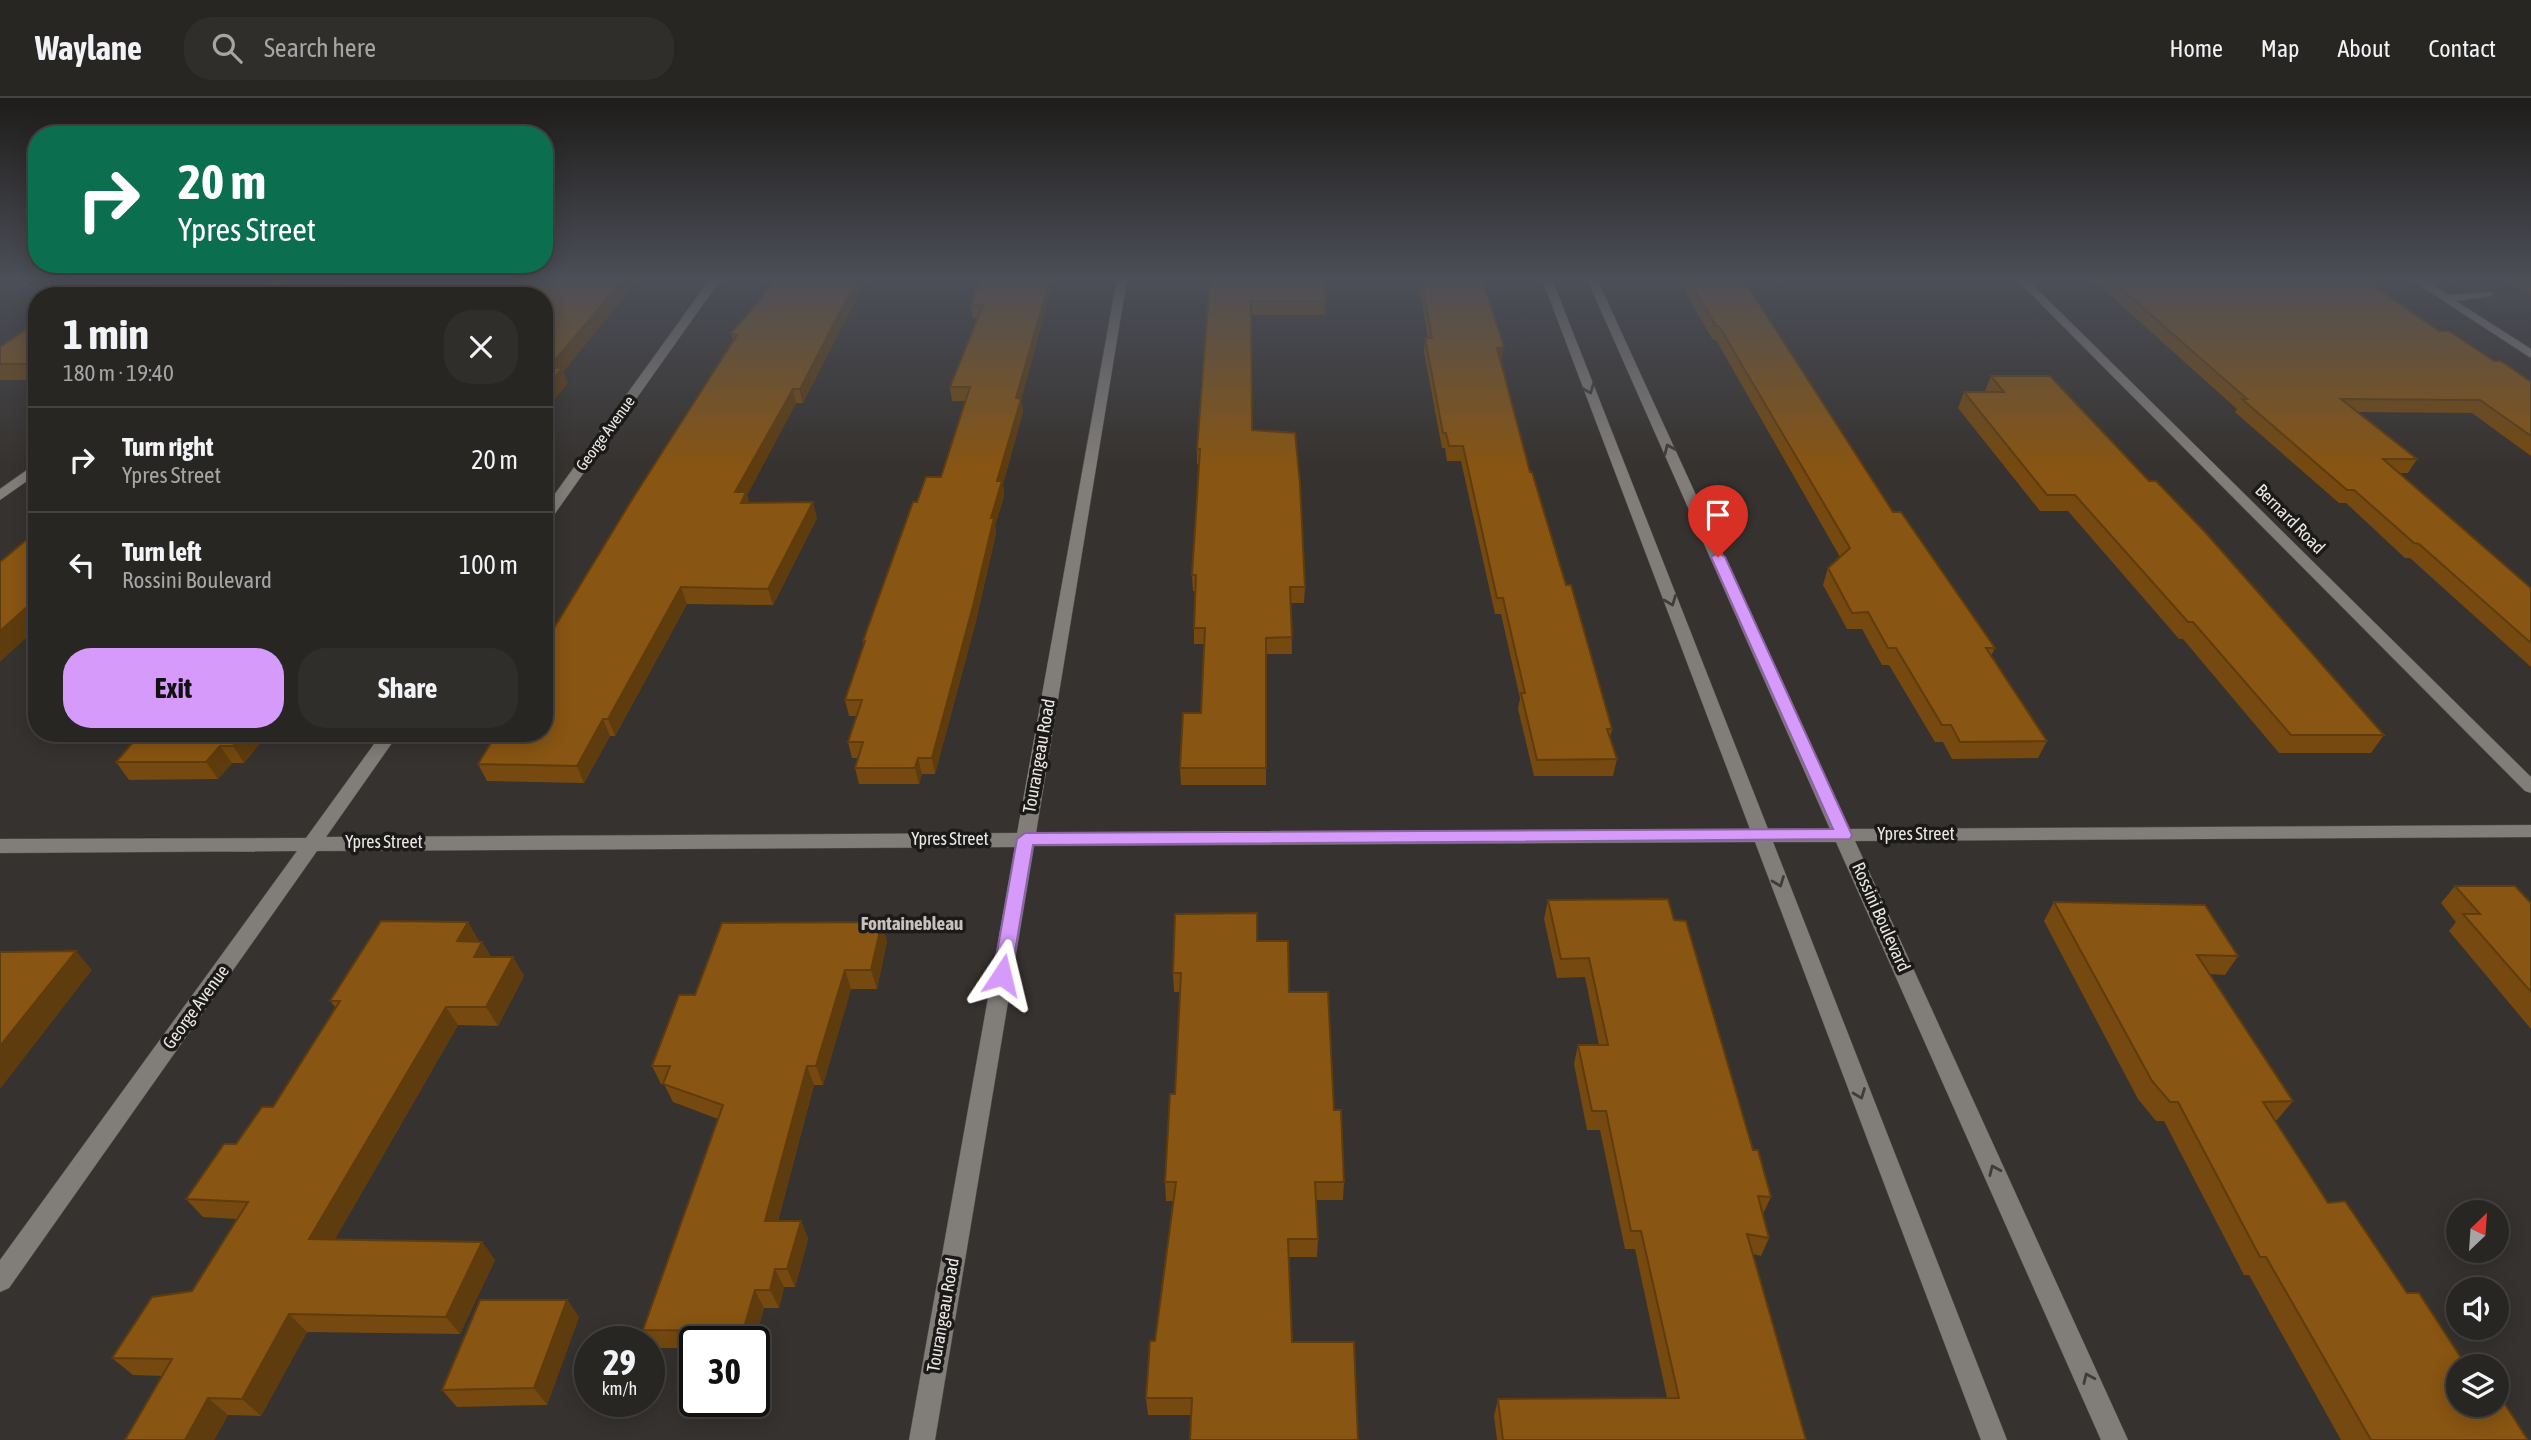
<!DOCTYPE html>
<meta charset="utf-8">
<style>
:root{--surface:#282623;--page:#302e2b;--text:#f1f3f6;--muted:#a5a5a6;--line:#444341;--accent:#d69bfa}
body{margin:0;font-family:"Asap Condensed",sans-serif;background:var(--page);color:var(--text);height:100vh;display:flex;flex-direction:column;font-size:26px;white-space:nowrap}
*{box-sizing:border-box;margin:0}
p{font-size:23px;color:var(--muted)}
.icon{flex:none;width:38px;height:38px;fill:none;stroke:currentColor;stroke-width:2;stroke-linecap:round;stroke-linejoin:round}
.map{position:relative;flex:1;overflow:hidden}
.details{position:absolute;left:28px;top:189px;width:525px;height:455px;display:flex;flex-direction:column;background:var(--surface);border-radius:28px;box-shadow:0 4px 18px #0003,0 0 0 2px var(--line)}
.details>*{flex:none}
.hud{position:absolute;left:28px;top:28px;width:525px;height:147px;border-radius:28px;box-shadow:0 4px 18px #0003,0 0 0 2px var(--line);background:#0b6e4f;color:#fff;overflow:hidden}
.needle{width:46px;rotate:25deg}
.tools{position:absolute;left:2446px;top:1102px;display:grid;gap:14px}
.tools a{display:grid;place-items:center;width:63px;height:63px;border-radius:50%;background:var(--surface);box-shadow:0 4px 18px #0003,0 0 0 2px var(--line);font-size:35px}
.speed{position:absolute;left:574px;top:1228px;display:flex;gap:14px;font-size:35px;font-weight:700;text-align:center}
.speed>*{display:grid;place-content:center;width:91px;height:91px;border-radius:50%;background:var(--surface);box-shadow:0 4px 18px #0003,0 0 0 2px var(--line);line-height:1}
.speed small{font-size:18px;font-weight:400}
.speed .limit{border:4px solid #111;border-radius:10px;background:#fff;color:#111}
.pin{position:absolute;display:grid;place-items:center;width:60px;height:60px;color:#fff;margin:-72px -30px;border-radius:50% 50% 50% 0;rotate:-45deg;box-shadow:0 0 7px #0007}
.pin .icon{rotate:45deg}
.me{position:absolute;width:77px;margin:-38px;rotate:10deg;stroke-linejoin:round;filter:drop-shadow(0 0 5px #0008)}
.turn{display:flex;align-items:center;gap:24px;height:147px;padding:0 35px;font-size:32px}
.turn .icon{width:91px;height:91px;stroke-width:2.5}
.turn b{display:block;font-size:49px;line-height:60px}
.round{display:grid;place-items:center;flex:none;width:74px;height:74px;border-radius:28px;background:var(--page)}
.head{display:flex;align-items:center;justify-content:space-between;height:119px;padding:0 35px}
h1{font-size:42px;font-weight:700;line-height:52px}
.action{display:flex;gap:14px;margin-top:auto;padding:14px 35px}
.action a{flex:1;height:80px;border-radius:28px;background:var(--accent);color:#111;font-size:28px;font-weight:700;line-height:80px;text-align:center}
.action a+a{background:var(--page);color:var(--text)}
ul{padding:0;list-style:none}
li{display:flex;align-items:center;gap:21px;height:105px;padding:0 35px;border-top:2px solid var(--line)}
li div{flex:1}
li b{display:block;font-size:26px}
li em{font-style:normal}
header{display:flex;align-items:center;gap:42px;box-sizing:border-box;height:98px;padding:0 35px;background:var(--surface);border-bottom:2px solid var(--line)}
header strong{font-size:33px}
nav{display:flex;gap:38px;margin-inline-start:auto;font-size:24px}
.search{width:490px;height:63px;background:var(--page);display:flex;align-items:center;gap:18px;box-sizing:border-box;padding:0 24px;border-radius:28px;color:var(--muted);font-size:26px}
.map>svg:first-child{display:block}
.built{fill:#433b33}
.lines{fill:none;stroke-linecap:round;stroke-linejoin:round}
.minor-casing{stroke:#524f4c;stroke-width:1}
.minor{fill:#817d79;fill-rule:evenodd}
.wall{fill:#75490f}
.shaded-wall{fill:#5f3c0d}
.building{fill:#885512;stroke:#5f3c0d;stroke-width:2}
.oneway{stroke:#3f3d3b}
.route{fill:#d69bfa;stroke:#8b65a2;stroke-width:2}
.labels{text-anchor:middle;stroke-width:7;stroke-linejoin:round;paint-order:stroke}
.far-street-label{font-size:16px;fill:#e9e7e4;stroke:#1c1a19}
.street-label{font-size:18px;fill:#e9e7e4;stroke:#1c1a19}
.neighbourhood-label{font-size:19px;font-weight:bold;fill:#c7c2be;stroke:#1c1a19}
</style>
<header>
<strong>Waylane</strong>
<div class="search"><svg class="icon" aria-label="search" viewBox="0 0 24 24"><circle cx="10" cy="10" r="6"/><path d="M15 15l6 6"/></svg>Search here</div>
<nav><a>Home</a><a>Map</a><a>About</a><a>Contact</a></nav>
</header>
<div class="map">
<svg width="2531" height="1342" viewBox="0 0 2531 1342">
<rect width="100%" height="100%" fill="#36322f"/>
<path class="built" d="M 2447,181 L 2531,181 L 2531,211 L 2492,211 Z"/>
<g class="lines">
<defs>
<path id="minor" d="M 275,181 L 287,181 L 267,198 L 255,198 Z
M 710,181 L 721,181 L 549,424 L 544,425 L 544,411 Z
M 1117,181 L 1127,181 L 1036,735 L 1750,731 L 1542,181 L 1552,181 L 1768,731 L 1830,731 L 1587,181 L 1597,181 L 1849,731 L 2531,727 L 2531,739 L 1855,743 L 2128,1342 L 2101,1342 L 1836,744 L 1773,744 L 2007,1342 L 1981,1342 L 1755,744 L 1034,748 L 935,1342 L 909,1342 L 1015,749 L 317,753 L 9,1190 L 0,1194 L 0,1162 L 297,753 L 0,755 L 0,741 L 306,740 L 382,635 L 399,635 L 326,739 L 1017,735 Z
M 2016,181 L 2027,181 L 2531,679 L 2531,695 L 2525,693 Z
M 2410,181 L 2423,181 L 2448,197 L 2492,194 L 2492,198 L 2456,203 L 2531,251 L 2531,260 Z
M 37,365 L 37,376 L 0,402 L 0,391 Z"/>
</defs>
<use href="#minor" class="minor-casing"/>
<use href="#minor" class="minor"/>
</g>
<path class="wall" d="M 773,181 L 803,305 L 796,305 L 747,397 L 749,405 L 817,420 L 773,507 L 687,506 L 615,638 L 610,638 L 584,685 L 487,683 L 478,666 L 548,551 L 545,545 L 733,242 L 731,235 L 760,202 Z
M 980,181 L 1021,303 L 1023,314 L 1003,386 L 1004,398 L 995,428 L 996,435 L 976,523 L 935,676 L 922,676 L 919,686 L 859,686 L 855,670 L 858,660 L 852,660 L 848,644 L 857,618 L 849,618 L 845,602 L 864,547 L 863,543 L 917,404 L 941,379 L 966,303 L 952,303 L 950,289 L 978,220 L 973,220 L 971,207 Z
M 1210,181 L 1326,203 L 1325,217 L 1251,217 L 1252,332 L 1305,489 L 1304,505 L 1291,505 L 1292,556 L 1266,556 L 1266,687 L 1181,687 L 1180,670 L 1201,615 L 1204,546 L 1194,546 L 1194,530 L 1195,493 L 1193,493 L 1192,477 L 1199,366 L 1197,366 L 1197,351 Z
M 1418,181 L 1482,181 L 1502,263 L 1500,263 L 1530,374 L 1612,631 L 1610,639 L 1617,661 L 1613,678 L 1534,678 L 1518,611 L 1520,600 L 1501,516 L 1495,516 L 1461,363 L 1447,363 L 1445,350 L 1442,350 L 1424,254 L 1425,240 L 1428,240 Z
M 1682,181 L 1743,181 L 1893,414 L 1995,550 L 1991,558 L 2047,643 L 2038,660 L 1952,661 L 1943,644 L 1935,644 L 1889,567 L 1882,567 L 1862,531 L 1847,531 L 1823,487 L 1828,470 L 1840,459 L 1716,242 L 1713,242 L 1681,187 Z
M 2092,181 L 2364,181 L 2439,233 L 2531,284 L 2531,358 L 2472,315 L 2358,314 L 2417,361 L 2408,375 L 2399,375 L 2531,490 L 2531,569 L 2410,460 L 2405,460 L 2346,405 L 2339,405 L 2235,314 L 2237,311 Z
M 2505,181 L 2531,181 L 2531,198 Z
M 37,224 L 37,282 L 0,282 L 0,249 Z
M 1991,278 L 2384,637 L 2371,655 L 2279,655 L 2183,541 L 2179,541 L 2068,413 L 2040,413 L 1958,310 L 1964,294 L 1986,294 L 1985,293 Z
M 268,635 L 244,665 L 232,665 L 218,681 L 129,682 L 116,664 Z
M 2455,788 L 2531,805 L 2531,931 L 2449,833 L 2456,824 L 2441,805 Z
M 1548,802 L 1753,1052 L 1771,1099 L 1763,1116 L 1769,1140 L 1761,1158 L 1753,1156 L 1806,1342 L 1497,1342 L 1494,1318 L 1498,1301 L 1667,1300 L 1635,1151 L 1625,1151 L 1600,1032 L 1587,1032 L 1574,966 L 1578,947 L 1599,947 L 1585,879 L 1557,880 L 1544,821 Z
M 2054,804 L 2238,858 L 2225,877 L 2210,876 L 2293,1003 L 2277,1022 L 2275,1022 L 2328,1105 L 2407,1195 L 2459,1269 L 2528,1342 L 2341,1342 L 2249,1177 L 2244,1177 L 2164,1023 L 2156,1023 L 2138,1001 L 2044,823 Z
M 468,824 L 478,844 L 482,844 L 491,859 L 513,859 L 524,878 L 498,928 L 458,927 L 335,1141 L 482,1144 L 495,1162 L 460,1236 L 307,1234 L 261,1318 L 228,1317 L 214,1342 L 125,1342 L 163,1278 L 133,1277 L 112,1260 L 192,1193 L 237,1121 L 203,1119 L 186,1101 L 236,1046 L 273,1009 L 336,910 L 330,903 Z
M 887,843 L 877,891 L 851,891 L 823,987 L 814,987 L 778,1123 L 801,1123 L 808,1141 L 795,1189 L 784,1189 L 779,1210 L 764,1210 L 754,1244 L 695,1244 L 695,1250 L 654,1250 L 643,1232 L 718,1021 L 673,1004 L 664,986 L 661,986 L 652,968 L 695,897 Z
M 1257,843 L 1289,894 L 1334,1012 L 1344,1084 L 1343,1102 L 1316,1102 L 1318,1141 L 1317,1159 L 1289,1159 L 1191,1317 L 1148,1317 L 1146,1300 L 1155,1243 L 1173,1103 L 1166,1103 L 1165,1084 L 1175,996 L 1180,894 L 1174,894 L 1173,875 Z
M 567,1202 L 579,1219 L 547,1307 L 457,1309 L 442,1292 Z"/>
<path class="shaded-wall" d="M 624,181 L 640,181 L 563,274 L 568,285 L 544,315 L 544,292 L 548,270 Z
M 857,181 L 867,181 L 803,305 L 800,291 Z
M 1050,181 L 1054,181 L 1021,303 L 1023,314 L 1003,386 L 1004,398 L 995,428 L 996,435 L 976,523 L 935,676 L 932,660 L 991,420 L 997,383 L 1016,300 Z
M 158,189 L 163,198 L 145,198 Z
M 1504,249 L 1502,263 L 1495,264 L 1497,250 Z
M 793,291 L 796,305 L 747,397 L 750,410 L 745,420 L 735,394 Z
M 813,404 L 817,420 L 773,507 L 768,491 Z
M 681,489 L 687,506 L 615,638 L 608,621 Z
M 37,500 L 37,530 L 0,564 L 0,533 Z
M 603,621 L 610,638 L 584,685 L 577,668 Z
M 243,635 L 268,635 L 244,665 L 233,648 Z
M 220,648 L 232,665 L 218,681 L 206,664 Z
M 918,660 L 922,676 L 919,686 L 915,670 Z
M 468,824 L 479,843 L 468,862 L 457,843 Z
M 882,824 L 887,843 L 877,891 L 871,872 Z
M 482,844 L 493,863 L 474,859 Z
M 76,853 L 92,872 L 0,991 L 0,948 Z
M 513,859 L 524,878 L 498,928 L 486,909 Z
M 845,872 L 851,891 L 823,987 L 816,968 Z
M 446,909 L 458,927 L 325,1158 L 309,1141 Z
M 807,968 L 814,987 L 773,1141 L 765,1123 Z
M 801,1123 L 808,1141 L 795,1189 L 787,1171 Z
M 482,1144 L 495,1162 L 460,1236 L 446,1219 Z
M 775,1171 L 784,1189 L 779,1210 L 770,1192 Z
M 755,1192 L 764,1210 L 754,1244 L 749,1244 L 743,1233 Z
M 567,1202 L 579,1219 L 547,1307 L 534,1290 Z
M 289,1216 L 307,1234 L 261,1318 L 242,1301 Z
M 208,1300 L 228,1317 L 214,1342 L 185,1342 Z"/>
<path class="building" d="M 102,181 L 152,181 L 158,189 L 145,198 L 77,198 Z
M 346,181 L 624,181 L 548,270 L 562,270 L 544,292 L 544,198 L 326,198 Z
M 773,181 L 857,181 L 800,291 L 793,291 L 735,394 L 746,394 L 741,405 L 813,404 L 768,491 L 681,489 L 608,621 L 603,621 L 577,668 L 478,666 L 497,635 L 544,635 L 544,558 L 552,545 L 545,545 L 633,400 L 737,237 L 731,235 L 760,202 Z
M 980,181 L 1050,181 L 1016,300 L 1021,301 L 997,383 L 1002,383 L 991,420 L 994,420 L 973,508 L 932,660 L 918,660 L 915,670 L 855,670 L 863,644 L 848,644 L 862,602 L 845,602 L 865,543 L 863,543 L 913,404 L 917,404 L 926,379 L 941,379 L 970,289 L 950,289 L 983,207 L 971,207 Z
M 1210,181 L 1325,181 L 1326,203 L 1251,203 L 1252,332 L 1295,335 L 1300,386 L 1305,489 L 1290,489 L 1292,539 L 1266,540 L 1266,670 L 1180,670 L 1183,615 L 1201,615 L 1205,530 L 1194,530 L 1196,477 L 1192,477 L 1200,351 L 1197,351 Z
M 1421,181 L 1482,181 L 1504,249 L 1497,250 L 1530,374 L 1532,374 L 1566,487 L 1571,487 L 1612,631 L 1607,631 L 1617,661 L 1537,662 L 1521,595 L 1525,595 L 1503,500 L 1497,500 L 1463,348 L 1449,348 L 1446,335 L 1443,335 L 1425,240 L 1432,240 Z
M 1688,181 L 1743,181 L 1893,414 L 1901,414 L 1995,550 L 1986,550 L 2047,643 L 1960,644 L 1951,627 L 1942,627 L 1896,550 L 1888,550 L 1868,514 L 1852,515 L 1828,470 L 1850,450 L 1719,228 L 1716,228 Z
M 2110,181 L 2364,181 L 2439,233 L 2449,233 L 2494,263 L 2501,263 L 2531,284 L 2531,338 L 2480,302 L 2341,301 L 2417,361 L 2383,361 L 2531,490 L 2531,545 L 2419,446 L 2414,445 L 2354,392 L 2347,392 L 2242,301 L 2247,301 Z
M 37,224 L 37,266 L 0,266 L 0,249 Z
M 1991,278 L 2050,278 L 2149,383 L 2156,383 L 2205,434 L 2384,637 L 2291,637 L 2193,524 L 2188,524 L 2075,397 L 2047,397 L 1964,294 L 2004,294 Z
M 37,433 L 37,500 L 0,533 L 0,464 Z
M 141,635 L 243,635 L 233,648 L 220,648 L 206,664 L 116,664 Z
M 2455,788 L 2515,788 L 2531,805 L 2531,894 L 2463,816 L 2480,816 Z
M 1668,801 L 1674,822 L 1686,823 L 1753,1052 L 1758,1052 L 1771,1099 L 1758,1098 L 1769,1140 L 1747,1136 L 1806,1342 L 1503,1342 L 1498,1301 L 1679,1300 L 1641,1133 L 1631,1133 L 1606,1013 L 1592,1013 L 1578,947 L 1608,947 L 1589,860 L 1561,861 L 1548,802 Z
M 2054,804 L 2205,807 L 2238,858 L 2197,857 L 2293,1003 L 2263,1004 L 2328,1105 L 2345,1103 L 2407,1195 L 2419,1195 L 2467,1269 L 2459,1269 L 2459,1307 L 2497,1307 L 2497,1297 L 2499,1297 L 2528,1342 L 2371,1342 L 2266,1159 L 2260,1159 L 2178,1004 L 2170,1004 L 2152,983 Z
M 1257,815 L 1257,843 L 1288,843 L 1289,894 L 1328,894 L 1334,1012 L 1341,1012 L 1344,1084 L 1315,1084 L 1318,1141 L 1288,1141 L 1292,1244 L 1354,1244 L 1358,1342 L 1190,1342 L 1192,1300 L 1146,1300 L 1150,1243 L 1155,1243 L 1176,1084 L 1165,1084 L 1170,996 L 1175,996 L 1181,875 L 1173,875 L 1175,816 Z
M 381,823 L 468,824 L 457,843 L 482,844 L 474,859 L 513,859 L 486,909 L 446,909 L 309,1141 L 482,1144 L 446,1219 L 289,1216 L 242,1301 L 208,1300 L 185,1342 L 125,1342 L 172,1261 L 112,1260 L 152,1199 L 192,1193 L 248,1104 L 186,1101 L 224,1046 L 236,1046 L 262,1009 L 273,1009 L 340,903 L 330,903 Z
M 882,824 L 871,872 L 845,872 L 816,968 L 807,968 L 765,1123 L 801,1123 L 787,1171 L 775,1171 L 770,1192 L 755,1192 L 743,1233 L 643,1232 L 723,1007 L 663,986 L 670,968 L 652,968 L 679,897 L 695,897 L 722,825 Z
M 76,853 L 0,948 L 0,854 Z
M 480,1202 L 567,1202 L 534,1290 L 442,1292 Z"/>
<defs><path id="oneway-chevron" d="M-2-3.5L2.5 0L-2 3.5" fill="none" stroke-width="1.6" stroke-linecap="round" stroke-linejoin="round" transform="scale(1.75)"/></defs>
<g class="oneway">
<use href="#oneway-chevron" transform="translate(1589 291) rotate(69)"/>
<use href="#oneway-chevron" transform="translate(1669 351) rotate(-114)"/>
<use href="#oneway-chevron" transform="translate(1671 503) rotate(69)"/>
<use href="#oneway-chevron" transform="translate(1779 784) rotate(69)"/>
<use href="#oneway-chevron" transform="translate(1860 996) rotate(69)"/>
<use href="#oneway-chevron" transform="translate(1994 1072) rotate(-114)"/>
<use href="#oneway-chevron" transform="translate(2088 1280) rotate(-114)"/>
</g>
<linearGradient id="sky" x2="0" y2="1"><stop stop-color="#1e1c1a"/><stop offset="0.49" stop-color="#4c4f58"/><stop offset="1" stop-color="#4c4f58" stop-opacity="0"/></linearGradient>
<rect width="2531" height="369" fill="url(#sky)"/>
<path class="route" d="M 1718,455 L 1725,459 L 1852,737 L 1850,741 L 1033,747 L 1011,877 L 1008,882 L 1002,885 L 995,882 L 993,877 L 1017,741 L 1025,735 L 1833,731 L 1711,459 Z"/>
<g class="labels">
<g class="far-street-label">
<text transform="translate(605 335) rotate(-54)" y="6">George Avenue</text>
</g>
<g class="street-label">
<text transform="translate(2290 421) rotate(45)" y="6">Bernard Road</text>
<text transform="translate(1039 658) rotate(-80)" y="6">Tourangeau Road</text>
<text x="1916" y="742">Ypres Street</text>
<text x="950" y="747">Ypres Street</text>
<text x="384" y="750">Ypres Street</text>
<text transform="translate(1881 819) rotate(66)" y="6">Rossini Boulevard</text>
<text transform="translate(196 909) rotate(-54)" y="6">George Avenue</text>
<text transform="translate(943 1217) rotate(-80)" y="6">Tourangeau Road</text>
</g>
<g class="neighbourhood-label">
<text x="912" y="832">Fontainebleau</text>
</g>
</g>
</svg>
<div class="tools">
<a><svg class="needle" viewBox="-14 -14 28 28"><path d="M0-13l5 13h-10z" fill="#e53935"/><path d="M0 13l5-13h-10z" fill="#a5a5a6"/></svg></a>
<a><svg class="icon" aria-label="sound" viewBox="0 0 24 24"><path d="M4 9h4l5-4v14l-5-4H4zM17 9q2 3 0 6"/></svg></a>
<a><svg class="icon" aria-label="layers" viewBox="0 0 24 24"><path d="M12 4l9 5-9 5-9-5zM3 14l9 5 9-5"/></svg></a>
</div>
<div class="speed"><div>29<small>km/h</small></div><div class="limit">30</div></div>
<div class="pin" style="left:1718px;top:459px;background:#d93025"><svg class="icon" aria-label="arrive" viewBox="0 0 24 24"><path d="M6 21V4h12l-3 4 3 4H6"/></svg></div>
<svg class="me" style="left:1002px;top:877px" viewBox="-20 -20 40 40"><path d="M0-17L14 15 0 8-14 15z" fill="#d69bfa" stroke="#fff" stroke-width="4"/></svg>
<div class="hud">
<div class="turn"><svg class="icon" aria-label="right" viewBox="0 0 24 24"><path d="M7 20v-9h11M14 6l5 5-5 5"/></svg><div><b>20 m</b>Ypres Street</div></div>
</div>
<section class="details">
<div class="head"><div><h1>1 min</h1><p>180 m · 19:40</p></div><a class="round"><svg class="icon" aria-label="close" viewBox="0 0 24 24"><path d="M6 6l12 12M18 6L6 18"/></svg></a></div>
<ul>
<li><svg class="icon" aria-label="right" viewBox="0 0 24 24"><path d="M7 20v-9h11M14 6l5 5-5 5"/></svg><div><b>Turn right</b><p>Ypres Street</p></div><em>20 m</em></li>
<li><svg class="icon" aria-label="left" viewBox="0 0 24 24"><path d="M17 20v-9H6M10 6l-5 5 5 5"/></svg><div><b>Turn left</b><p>Rossini Boulevard</p></div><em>100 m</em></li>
</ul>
<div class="action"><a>Exit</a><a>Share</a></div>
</section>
</div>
